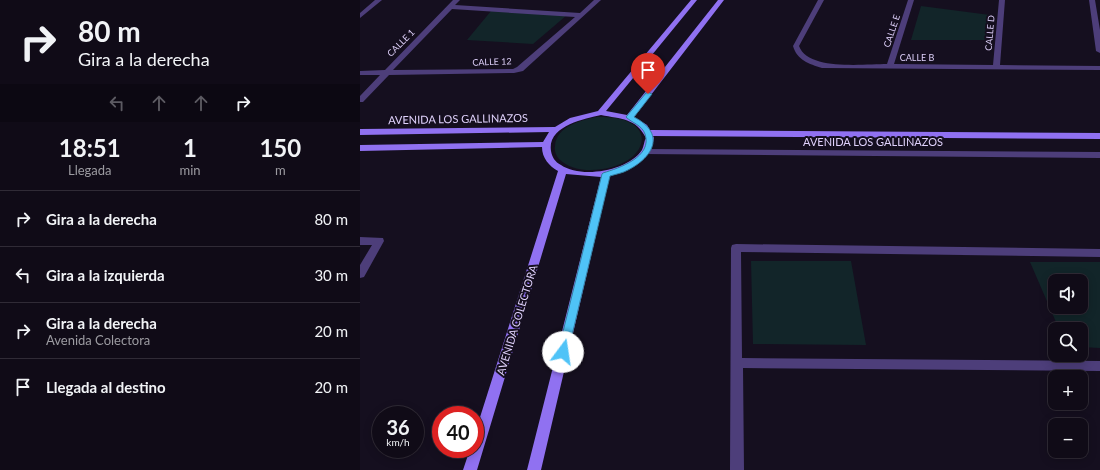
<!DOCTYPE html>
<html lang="es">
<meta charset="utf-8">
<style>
:root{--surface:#100b17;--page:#191420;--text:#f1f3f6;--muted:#9c9ba1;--line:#302b36}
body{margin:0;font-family:Lato,sans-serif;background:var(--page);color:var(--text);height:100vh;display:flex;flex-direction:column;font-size:15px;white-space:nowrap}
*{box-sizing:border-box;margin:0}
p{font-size:13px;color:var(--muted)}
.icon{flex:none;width:22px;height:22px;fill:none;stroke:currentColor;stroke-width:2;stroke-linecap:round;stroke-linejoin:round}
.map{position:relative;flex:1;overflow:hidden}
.sheet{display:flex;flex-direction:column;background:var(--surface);width:360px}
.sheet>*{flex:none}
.guide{background:#100b17;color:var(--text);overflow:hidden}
.buttons{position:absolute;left:688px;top:274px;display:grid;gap:8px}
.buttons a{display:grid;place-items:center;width:40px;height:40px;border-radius:8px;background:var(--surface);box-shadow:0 2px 10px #0003,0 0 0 1px var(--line);font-size:20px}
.speed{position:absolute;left:12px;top:406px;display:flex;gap:8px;font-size:20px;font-weight:700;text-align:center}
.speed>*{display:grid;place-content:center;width:52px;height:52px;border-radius:50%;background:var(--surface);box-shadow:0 2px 10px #0003,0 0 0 1px var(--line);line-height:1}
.speed small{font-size:10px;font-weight:400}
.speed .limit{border:6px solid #d22;background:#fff;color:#111}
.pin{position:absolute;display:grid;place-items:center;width:34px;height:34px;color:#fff;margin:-41px -17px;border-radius:50% 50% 50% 0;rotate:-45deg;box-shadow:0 0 4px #0007}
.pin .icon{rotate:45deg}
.me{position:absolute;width:44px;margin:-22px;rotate:14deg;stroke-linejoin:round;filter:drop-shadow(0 0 3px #0008)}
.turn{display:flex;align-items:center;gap:14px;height:84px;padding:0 12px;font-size:18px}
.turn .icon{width:52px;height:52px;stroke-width:2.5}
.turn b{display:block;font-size:28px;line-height:34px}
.lanes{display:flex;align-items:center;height:38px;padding:0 12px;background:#0003;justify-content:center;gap:20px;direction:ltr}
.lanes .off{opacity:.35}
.eta{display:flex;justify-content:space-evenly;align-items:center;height:68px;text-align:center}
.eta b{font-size:24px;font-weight:700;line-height:28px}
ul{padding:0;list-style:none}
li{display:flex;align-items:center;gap:12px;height:56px;padding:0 12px;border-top:1px solid var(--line)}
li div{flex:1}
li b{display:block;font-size:15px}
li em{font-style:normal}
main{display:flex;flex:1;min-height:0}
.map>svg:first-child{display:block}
.green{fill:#122529;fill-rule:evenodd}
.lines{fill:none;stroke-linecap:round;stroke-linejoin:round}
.street{fill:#4d3e7a;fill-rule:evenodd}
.secondary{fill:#9071f1;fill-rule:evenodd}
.route{fill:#4fc3f7;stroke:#337fa1}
.labels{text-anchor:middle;stroke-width:4;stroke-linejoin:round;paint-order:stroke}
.far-street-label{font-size:9px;fill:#dfd1fb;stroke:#150f1f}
.street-label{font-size:11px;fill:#dfd1fb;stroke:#150f1f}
</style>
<main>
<section class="sheet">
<div class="guide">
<div class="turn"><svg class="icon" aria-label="right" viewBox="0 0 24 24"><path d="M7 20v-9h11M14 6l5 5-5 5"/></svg><div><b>80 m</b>Gira a la derecha</div></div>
<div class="lanes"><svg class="icon off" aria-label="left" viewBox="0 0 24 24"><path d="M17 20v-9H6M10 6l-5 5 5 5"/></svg><svg class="icon off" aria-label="ahead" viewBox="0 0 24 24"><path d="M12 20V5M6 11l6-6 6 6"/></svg><svg class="icon off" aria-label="ahead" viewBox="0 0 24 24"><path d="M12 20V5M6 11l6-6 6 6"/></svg><svg class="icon" aria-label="right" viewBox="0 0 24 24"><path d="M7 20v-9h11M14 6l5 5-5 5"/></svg></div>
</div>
<div class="eta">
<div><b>18:51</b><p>Llegada</p></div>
<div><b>1</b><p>min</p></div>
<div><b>150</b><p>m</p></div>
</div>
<ul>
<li><svg class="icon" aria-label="right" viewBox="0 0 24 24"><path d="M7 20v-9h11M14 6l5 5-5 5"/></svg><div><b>Gira a la derecha</b></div><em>80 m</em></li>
<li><svg class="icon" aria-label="left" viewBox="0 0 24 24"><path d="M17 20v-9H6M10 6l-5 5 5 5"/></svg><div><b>Gira a la izquierda</b></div><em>30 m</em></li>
<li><svg class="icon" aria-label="right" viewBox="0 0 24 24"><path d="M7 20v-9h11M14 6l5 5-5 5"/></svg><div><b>Gira a la derecha</b><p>Avenida Colectora</p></div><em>20 m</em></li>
<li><svg class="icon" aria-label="arrive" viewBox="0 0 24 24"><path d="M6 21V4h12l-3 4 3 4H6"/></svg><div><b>Llegada al destino</b></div><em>20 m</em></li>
</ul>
</section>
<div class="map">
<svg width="740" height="470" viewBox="0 0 740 470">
<rect width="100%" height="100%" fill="#150f1f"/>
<path class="green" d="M 561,6 L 630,15 L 627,40 L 551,40 Z
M 131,11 L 207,15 L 173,44 L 107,40 Z
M 237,117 C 246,117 255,117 264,120 C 287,128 287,147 268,160 C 251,171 216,176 199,159 C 196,156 194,150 195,146 C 196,126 222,120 237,117 Z
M 391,261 L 491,261 L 506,345 L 393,344 Z
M 670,262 L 740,262 L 740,348 L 721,347 L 721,329 L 699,329 ZM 695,281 L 721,281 L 721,307 L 695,307 Z"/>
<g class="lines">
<path class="street" d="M 15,0 L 22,0 L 0,18 L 0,13 Z
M 93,0 L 100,0 L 95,5 L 220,13 L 234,0 L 241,0 L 163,71 L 154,73 L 29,75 L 3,102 L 0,102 L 0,96 L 20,75 L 0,75 L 0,71 L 25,70 ZM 92,9 L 215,17 L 157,67 L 153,69 L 33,70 Z
M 458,0 L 464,0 L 439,46 C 448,71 504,64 527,64 L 548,0 L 554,0 L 534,64 L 633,65 L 639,0 L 645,0 L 640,65 L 740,66 L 740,70 L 462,68 C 449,64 437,60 433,46 Z
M 729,0 L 735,0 L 740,30 L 740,53 L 736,51 Z
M 286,149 L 740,152 L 740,158 L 283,154 L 282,152 Z
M 0,237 L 23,238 L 24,241 L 4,277 L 0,278 L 0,265 L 12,245 L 0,245 Z
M 376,244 L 740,249 L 740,257 L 381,252 L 382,358 L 740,361 L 740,371 L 383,368 L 384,470 L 370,470 L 371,248 L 372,245 Z"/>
<path class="secondary" d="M 331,0 L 337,0 L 246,111 L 267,115 L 358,0 L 364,0 L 274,117 L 287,125 L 290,130 L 740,133 L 740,139 L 293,136 L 294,138 C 293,142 292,147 290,150 C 283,164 265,172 250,175 L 181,470 L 167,470 L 241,177 L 206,174 L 117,470 L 103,470 L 110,449 L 115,449 L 115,433 L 198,171 C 189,166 182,158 182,147 L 0,151 L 0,145 L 183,142 L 189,132 L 0,135 L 0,129 L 195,127 L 210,118 L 238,111 ZM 241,115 C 261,119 276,118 286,138 C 284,141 284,146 282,150 C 268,171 221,179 201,165 C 195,162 192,157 191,151 C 187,126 224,119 241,115 Z"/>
</g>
<path class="route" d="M 288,92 L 292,94 L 274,117 C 305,133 295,156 268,170 C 263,173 256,174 250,176 L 208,352 L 207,355 L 203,356 L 199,355 L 198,352 L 242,174 L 243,173 C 259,168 293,157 285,134 C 282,125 272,123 266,117 L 286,93 Z"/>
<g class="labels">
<g class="far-street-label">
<text transform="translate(532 31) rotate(-72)" y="3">CALLE E</text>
<text transform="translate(630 33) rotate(-85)" y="3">CALLE D</text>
<text transform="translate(41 43) rotate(-45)" y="3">CALLE 1</text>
<text x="557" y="61">CALLE B</text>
<text transform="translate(132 62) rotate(-2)" y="3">CALLE 12</text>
</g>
<g class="street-label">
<text transform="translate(98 119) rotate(-1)" y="4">AVENIDA LOS GALLINAZOS</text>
<text x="513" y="146">AVENIDA LOS GALLINAZOS</text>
<text transform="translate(157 320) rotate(-73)" y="4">AVENIDA COLECTORA</text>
</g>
</g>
</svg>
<div class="buttons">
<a><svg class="icon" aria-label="sound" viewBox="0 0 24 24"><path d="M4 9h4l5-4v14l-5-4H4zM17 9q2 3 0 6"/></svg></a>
<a><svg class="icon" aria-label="search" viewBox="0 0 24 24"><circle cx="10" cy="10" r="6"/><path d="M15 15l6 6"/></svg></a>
<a>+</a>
<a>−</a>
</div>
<div class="speed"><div>36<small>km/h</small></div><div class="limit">40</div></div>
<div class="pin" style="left:288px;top:94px;background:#d93025"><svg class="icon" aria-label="arrive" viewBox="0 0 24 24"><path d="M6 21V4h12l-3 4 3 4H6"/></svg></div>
<svg class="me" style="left:203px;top:352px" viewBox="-20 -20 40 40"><circle r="19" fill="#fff"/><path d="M0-13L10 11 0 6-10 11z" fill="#4fc3f7"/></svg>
</div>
</main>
